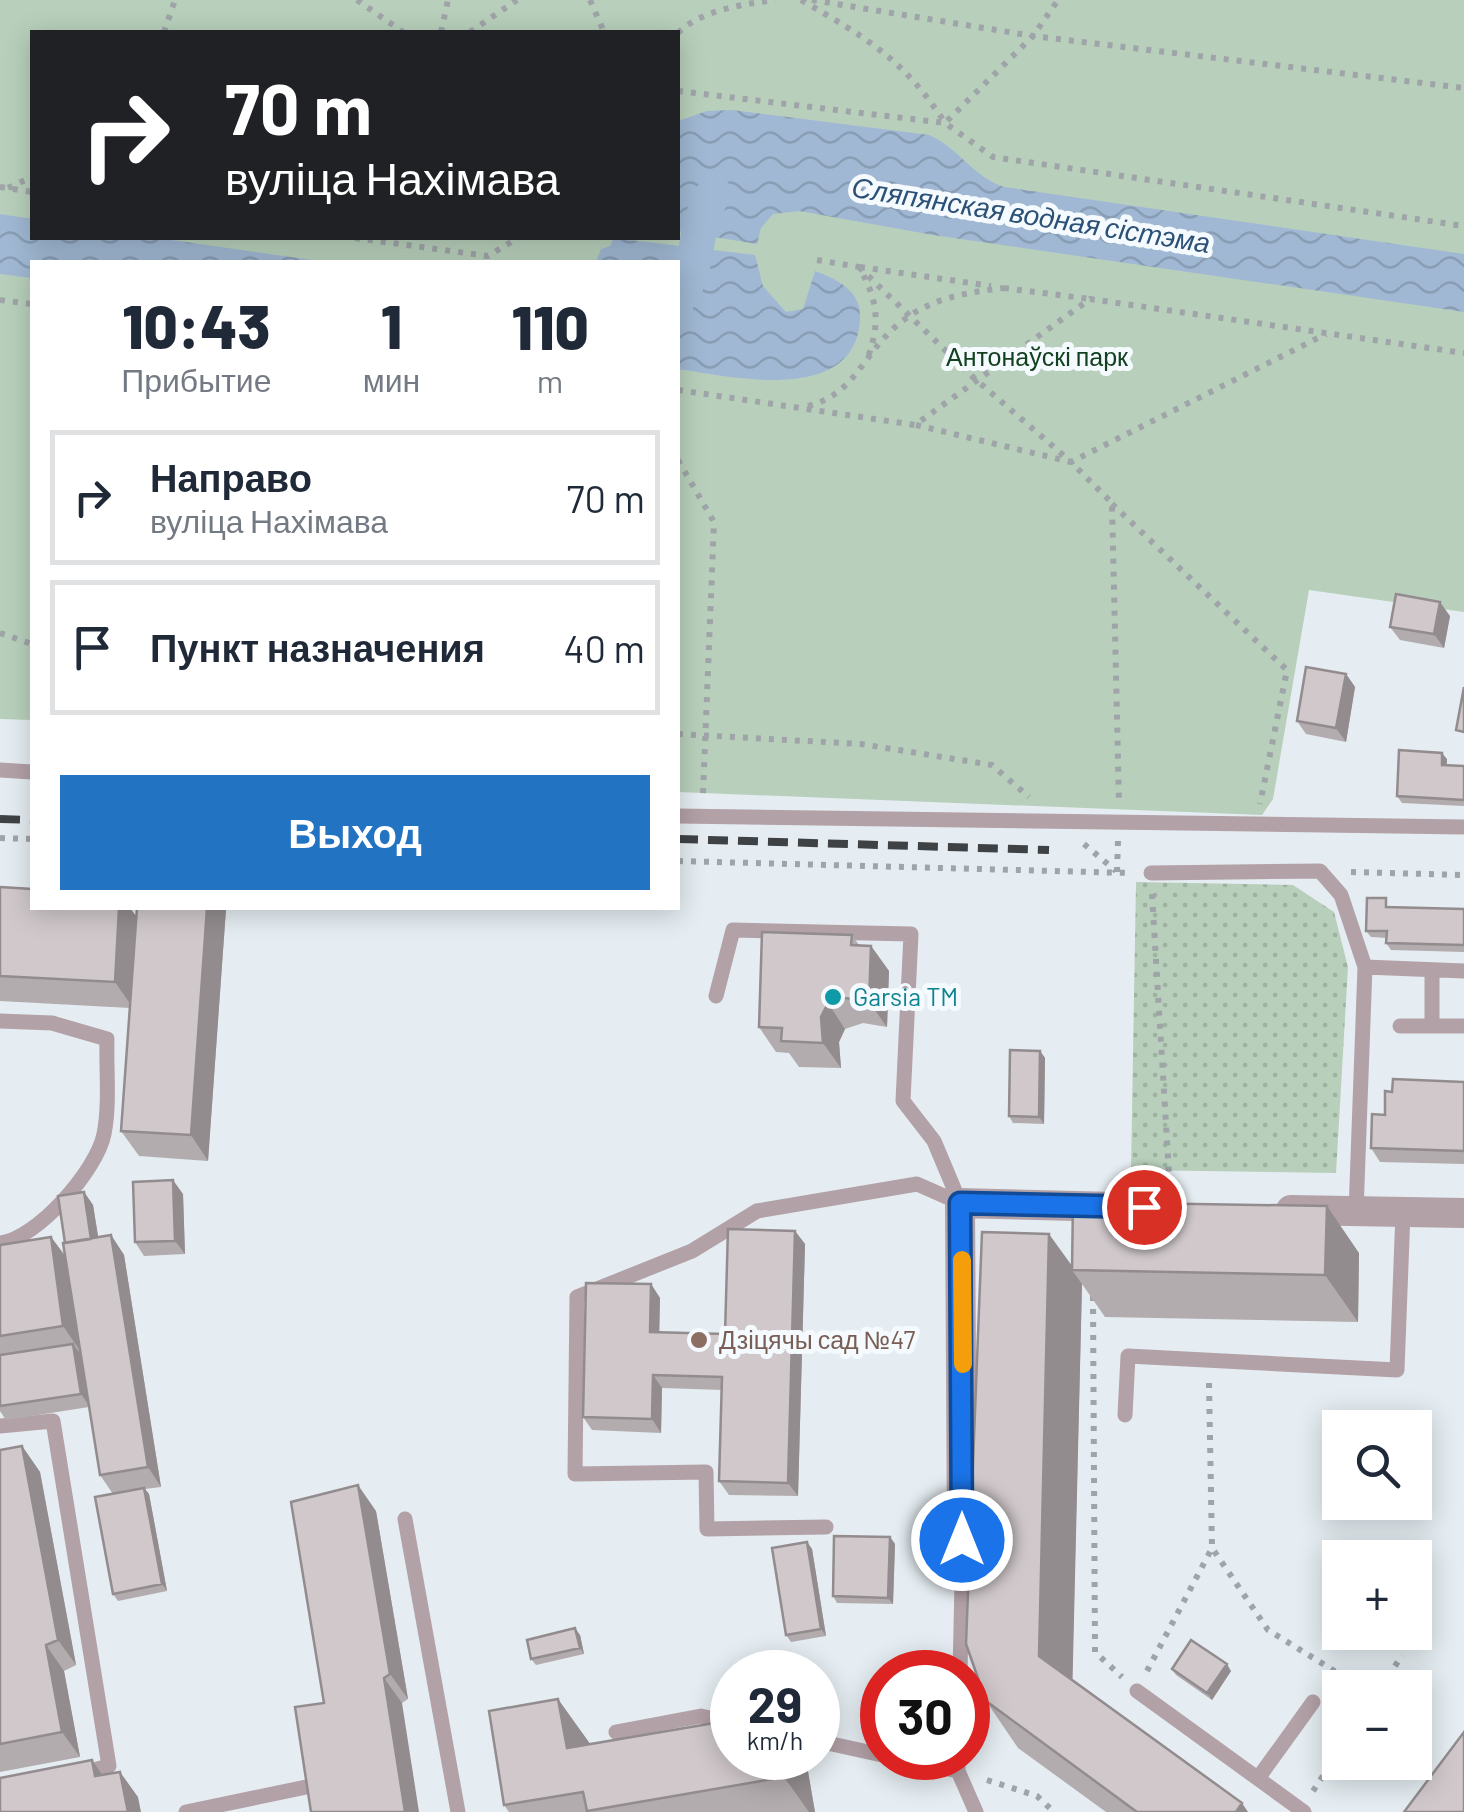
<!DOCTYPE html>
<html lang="ru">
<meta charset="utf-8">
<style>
:root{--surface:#fff;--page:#f6f6f7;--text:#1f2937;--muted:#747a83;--line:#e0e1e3;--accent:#2273c1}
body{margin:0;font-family:Barlow,sans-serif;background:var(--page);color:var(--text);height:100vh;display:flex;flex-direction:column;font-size:38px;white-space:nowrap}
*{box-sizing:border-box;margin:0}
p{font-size:32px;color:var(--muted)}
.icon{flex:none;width:55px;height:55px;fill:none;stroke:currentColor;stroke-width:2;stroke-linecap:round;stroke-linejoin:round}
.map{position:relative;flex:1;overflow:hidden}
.side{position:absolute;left:30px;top:260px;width:650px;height:650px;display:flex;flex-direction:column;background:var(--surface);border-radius:0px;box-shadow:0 5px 25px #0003}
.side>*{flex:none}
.hud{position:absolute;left:30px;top:30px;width:650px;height:210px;border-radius:0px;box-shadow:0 5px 25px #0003;background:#202124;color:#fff;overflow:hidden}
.buttons{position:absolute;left:1322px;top:1410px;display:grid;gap:20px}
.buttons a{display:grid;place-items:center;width:110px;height:110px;border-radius:0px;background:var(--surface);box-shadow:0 5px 25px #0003;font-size:50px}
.speed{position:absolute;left:710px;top:1650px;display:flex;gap:20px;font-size:50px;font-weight:700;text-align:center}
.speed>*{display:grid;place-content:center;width:130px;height:130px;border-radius:50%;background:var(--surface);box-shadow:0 5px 25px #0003;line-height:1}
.speed small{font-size:25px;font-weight:400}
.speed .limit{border:15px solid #d22;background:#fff;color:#111}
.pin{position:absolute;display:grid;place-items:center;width:85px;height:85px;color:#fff;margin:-42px;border:5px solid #fff;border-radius:50%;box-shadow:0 2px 10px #0007}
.me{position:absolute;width:110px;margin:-55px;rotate:0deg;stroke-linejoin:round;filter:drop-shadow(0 0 8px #0008)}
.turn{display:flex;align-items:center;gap:35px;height:210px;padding:0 30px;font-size:45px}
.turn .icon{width:130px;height:130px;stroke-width:2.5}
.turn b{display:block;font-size:70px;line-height:85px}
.eta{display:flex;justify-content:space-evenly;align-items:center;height:170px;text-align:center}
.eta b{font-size:60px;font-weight:800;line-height:70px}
.action{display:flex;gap:20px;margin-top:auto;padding:20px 30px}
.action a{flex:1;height:115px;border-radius:0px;background:var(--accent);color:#fff;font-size:40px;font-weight:800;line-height:115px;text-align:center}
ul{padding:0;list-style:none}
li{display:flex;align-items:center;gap:30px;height:135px;margin:0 20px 15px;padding:0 10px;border:5px solid var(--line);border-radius:0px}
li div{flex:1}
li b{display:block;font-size:38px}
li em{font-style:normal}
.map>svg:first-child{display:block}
.grass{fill:url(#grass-dots)}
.park{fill:#b8d0bb;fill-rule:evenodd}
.water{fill:url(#water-waves)}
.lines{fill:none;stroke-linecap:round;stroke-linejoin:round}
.canal{stroke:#a0b8d3;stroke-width:35}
.path{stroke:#9fa4a8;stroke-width:6;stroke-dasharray:5 8;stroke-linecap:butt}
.lane{stroke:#b2a1a7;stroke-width:15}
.street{stroke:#b2a1a7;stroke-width:30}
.rail{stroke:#3f4245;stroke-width:8;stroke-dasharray:20 10;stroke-linecap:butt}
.wall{fill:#b3acaf}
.shaded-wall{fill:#928c8e}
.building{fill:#d0c8cb;stroke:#928c8e;stroke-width:2.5}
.route-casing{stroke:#114b97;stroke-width:25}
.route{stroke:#1a73e8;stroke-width:18}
.slow{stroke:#f59e0b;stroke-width:18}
.culture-dot{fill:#0f9aa8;stroke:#f4fafe;stroke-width:4}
.education-dot{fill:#8d6e63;stroke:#f4fafe;stroke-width:4}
.labels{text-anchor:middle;stroke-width:10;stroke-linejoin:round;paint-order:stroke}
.park-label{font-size:25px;fill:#13401e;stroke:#f4fafe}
.culture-label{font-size:25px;fill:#0d838f;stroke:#f4fafe;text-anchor:start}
.education-label{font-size:25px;fill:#785e54;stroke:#f4fafe;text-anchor:start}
.water-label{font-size:28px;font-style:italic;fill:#2c5177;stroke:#f4fafe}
</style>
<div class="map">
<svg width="1464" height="1812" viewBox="0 0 1464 1812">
<defs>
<pattern id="grass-dots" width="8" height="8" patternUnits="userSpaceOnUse" patternTransform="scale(2.5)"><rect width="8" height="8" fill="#b8d0bb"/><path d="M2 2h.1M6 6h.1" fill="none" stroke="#9eb2a0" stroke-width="1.8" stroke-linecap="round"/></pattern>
<pattern id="water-waves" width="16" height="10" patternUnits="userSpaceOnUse" patternTransform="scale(2.5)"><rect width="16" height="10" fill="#a0b8d3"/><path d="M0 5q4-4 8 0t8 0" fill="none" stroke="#899eb5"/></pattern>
</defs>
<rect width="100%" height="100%" fill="#e5edf2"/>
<path class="grass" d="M 1136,882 L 1293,885 L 1334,912 L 1348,967 L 1336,1173 L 1131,1170 Z"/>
<path class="park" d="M 0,0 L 1464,0 L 1464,612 L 1309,590 L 1273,799 L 1262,815 L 678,792 L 678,262 L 32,262 L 32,720 L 0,719 ZM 32,32 L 678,32 L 678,238 L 32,238 Z"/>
<path class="water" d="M 732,110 L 929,135 C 959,148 972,176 1004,187 L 1464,254 L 1464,312 L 933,235 L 799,211 L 773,214 L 761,228 L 757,244 L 678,231 L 678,121 L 707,111 Z
M 0,214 L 32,219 L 32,238 L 157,238 L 326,262 L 32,262 L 32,278 L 0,274 Z
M 614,238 L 755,255 L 763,286 L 786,312 L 803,309 L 815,271 C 836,279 861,290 860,317 C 858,406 732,377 678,369 L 678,262 L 596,262 L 601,249 L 610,246 Z"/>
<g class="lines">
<path class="canal" d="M 678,299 C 701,269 692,225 714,193"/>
<path class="path" d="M 357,0 L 403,32
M 590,0 L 604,32
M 801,0 C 865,37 904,59 945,123 L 1033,36 L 1058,0
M 812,0 L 1033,36 L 1464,88
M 164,32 L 175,0
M 441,32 L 448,0
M 470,32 L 517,0
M 678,33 C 701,10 744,4 775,0
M 678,91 L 945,123 L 993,157 L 1464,226
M 0,187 L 32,192
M 8,188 L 32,177
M 355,238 L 488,256 L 518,238
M 817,260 L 859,267 C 877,299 881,321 868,357
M 859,267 L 974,378 L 1071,462 L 1326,334
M 860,267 L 991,286
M 1004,288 L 1090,299
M 0,300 L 32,304
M 678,390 L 915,425 L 1090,299 L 1464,353
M 808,406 C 853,395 862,357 894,328 C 926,299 962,293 1004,288
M 916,425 L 1071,462 L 1112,503 L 1119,803
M 678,460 L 714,522 L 703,794
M 1112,504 L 1287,670 L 1260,804
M 0,633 L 32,644
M 678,734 L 861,744 L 992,765 L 1029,797
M 0,838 L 32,839
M 1084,844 L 1116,871
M 678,861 L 1130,873
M 1117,872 L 1118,841
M 1351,872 L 1464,875
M 1152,894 L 1171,1207
M 1093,1296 L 1095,1652 L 1122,1677
M 1209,1383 L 1212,1548 L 1268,1630 L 1362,1688
M 1147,1671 L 1212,1548
M 1381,1688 L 1402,1655
M 987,1780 L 1037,1796 L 1054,1812
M 1313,1791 L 1340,1750"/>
<path class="lane" d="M 0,770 L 32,772
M 678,816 L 1464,827
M 1151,873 L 1320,871 L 1341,895 L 1365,967
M 1432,970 L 1432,1026
M 716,996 L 733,930 L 911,934 L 903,1101 L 934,1141 L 960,1203
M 0,1021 L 52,1023 L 107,1039 C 106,1069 110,1104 104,1134 C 97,1170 37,1239 0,1243
M 1400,1026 L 1464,1026
M 1356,1212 L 1365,967 L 1464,971
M 1125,1415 L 1128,1356 L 1397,1370 L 1403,1212
M 0,1426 L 53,1421 L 109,1766 L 82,1773
M 405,1519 L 458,1812
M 826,1527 L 707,1529 L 706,1472 L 575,1474 L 577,1297 L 692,1251 L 757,1211 L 917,1184 L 960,1203
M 960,1672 L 962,1583
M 1137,1691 L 1304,1812
M 616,1732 L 701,1716 L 732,1723
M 818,1741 L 882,1755
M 894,1758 L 958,1771
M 958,1758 L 958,1771 L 976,1812
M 1259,1777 L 1313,1702
M 186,1812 L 321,1784"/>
<path class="street" d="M 1291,1210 L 1464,1213
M 962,1540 L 960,1203 L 1115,1207"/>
<path class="rail" d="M 0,819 L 32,820
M 678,839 L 1049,850"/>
</g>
<path class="wall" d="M 1450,616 L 1444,648 L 1400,640 L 1390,627 Z
M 1346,674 L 1355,687 L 1346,742 L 1306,734 L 1297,721 Z
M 1447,759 L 1447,765 L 1464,766 L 1464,806 L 1402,803 L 1397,796 Z
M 0,887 L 119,908 L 130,908 L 136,916 L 226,909 L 208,1161 L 139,1156 L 121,1131 L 130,1008 L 0,1001 Z
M 1390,905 L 1390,907 L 1464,909 L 1464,952 L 1391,950 L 1386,943 L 1387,938 L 1371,937 L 1366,931 Z
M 852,935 L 859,945 L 871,946 L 889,971 L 887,1027 L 863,1023 L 845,1029 L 839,1042 L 841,1068 L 799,1067 L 789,1053 L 776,1052 L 759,1027 Z
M 1040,1051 L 1045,1058 L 1044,1124 L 1013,1123 L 1009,1116 Z
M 1464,1082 L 1464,1164 L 1380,1162 L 1371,1148 L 1392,1092 Z
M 84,1192 L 93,1205 L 98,1237 L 111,1235 L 124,1255 L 161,1487 L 145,1489 L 149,1494 L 167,1591 L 118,1601 L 113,1594 L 113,1494 L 100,1475 L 89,1407 L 6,1420 L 0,1411 L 0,1245 L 51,1237 L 65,1255 L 65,1243 Z
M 183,1194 L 185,1254 L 144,1256 L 135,1242 Z
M 795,1231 L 805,1244 L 798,1496 L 729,1495 L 719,1481 L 722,1390 L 662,1388 L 661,1433 L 592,1430 L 583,1417 L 651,1284 L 660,1298 L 659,1332 L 725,1334 Z
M 1359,1253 L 1358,1322 L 1105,1317 L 1082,1284 L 1072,1680 L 1248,1812 L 1106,1812 L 1018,1748 L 986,1701 L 1072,1266 Z
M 22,1446 L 40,1472 L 76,1665 L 64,1671 L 80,1757 L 0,1772 L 0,1450 Z
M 376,1511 L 408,1699 L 402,1703 L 324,1703 Z
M 890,1537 L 895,1544 L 893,1604 L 837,1603 L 833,1596 Z
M 807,1542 L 812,1549 L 826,1636 L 791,1642 L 786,1635 Z
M 580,1635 L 584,1654 L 536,1665 L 531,1659 Z
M 1172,1669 L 1231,1671 L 1212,1700 L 1176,1675 Z
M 591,1744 L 806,1760 L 815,1812 L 509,1812 L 504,1805 Z"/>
<path class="shaded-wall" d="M 1440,602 L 1450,616 L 1444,648 L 1434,634 Z
M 1346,674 L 1355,687 L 1346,742 L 1336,728 Z
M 1442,753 L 1447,759 L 1446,771 L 1442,765 Z
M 119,908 L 130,908 L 138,919 L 133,1008 L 115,982 Z
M 207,908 L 226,909 L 208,1161 L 191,1135 Z
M 871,946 L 889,971 L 887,1027 L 869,1002 Z
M 828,1003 L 845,1029 L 839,1042 L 841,1068 L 823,1043 L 821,1017 Z
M 1040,1051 L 1045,1058 L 1044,1124 L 1039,1117 Z
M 173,1180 L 183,1194 L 185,1254 L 175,1241 Z
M 84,1192 L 93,1205 L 101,1254 L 92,1241 Z
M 1327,1206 L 1359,1253 L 1358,1322 L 1325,1275 Z
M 795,1231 L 805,1244 L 798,1496 L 788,1483 Z
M 1049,1234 L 1075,1270 L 1072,1270 L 1082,1284 L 1072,1703 L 1039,1656 Z
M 111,1235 L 124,1255 L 161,1487 L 148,1467 Z
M 51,1237 L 69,1262 L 81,1352 L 63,1326 Z
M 651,1284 L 660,1298 L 659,1346 L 650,1332 Z
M 73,1344 L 83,1357 L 90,1407 L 81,1394 Z
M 653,1375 L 662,1388 L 661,1433 L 652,1419 Z
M 22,1446 L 40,1472 L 76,1665 L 58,1640 Z
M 358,1485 L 376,1511 L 408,1699 L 390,1674 Z
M 144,1488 L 149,1494 L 167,1591 L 162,1584 Z
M 890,1537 L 895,1544 L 893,1604 L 888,1598 Z
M 807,1542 L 812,1549 L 826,1636 L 821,1629 Z
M 575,1628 L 580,1635 L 584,1654 L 580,1648 Z
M 46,1645 L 64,1671 L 80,1757 L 62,1732 Z
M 1227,1664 L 1231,1671 L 1212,1700 L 1207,1693 Z
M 384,1678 L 402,1703 L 419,1812 L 405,1812 Z
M 558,1699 L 591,1745 L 567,1748 Z
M 781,1758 L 805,1758 L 806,1760 L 815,1812 L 809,1812 L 784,1777 Z
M 92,1760 L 110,1786 L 95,1776 Z
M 120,1772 L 138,1797 L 141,1812 L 128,1812 Z
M 1242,1803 L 1248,1812 L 1236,1812 Z"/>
<path class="building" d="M 1396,594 L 1440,602 L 1434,634 L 1390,627 Z
M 1306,667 L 1346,674 L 1336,728 L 1297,721 Z
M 1464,687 L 1464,732 L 1456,730 Z
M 1399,750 L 1442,753 L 1442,765 L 1464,766 L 1464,800 L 1397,796 Z
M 0,887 L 32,889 L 32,908 L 119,908 L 115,982 L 0,976 Z
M 1367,898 L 1386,898 L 1386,907 L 1464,909 L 1464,945 L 1386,943 L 1387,931 L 1366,931 Z
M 137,908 L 207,908 L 191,1135 L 121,1131 Z
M 762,932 L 852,935 L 851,945 L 871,946 L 869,1002 L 845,998 L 828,1003 L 821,1017 L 823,1043 L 781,1041 L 782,1028 L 759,1027 Z
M 1010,1050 L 1040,1051 L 1039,1117 L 1009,1116 Z
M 1393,1079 L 1464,1082 L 1464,1151 L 1371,1148 L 1372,1114 L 1385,1115 L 1385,1091 L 1392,1092 Z
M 173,1180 L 175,1241 L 135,1242 L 133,1182 Z
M 84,1192 L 91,1239 L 65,1243 L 58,1196 Z
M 1073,1202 L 1327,1206 L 1325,1275 L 1072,1270 Z
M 728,1229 L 795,1231 L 788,1483 L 719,1481 L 722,1377 L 653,1375 L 652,1419 L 583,1417 L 586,1283 L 651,1284 L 650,1332 L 725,1334 Z
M 982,1232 L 1049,1234 L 1039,1656 L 1242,1803 L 1236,1812 L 1137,1812 L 986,1701 L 966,1644 Z
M 111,1235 L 148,1467 L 100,1475 L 63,1243 Z
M 51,1237 L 63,1326 L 0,1336 L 0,1245 Z
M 73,1344 L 81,1394 L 0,1406 L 0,1355 Z
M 22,1446 L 58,1640 L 46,1645 L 62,1732 L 0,1744 L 0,1450 Z
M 358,1485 L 390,1674 L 384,1678 L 405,1812 L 311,1812 L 295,1707 L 324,1703 L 291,1502 Z
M 144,1488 L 162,1584 L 113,1594 L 95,1497 Z
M 834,1536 L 890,1537 L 888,1598 L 833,1596 Z
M 807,1542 L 821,1629 L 786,1635 L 772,1548 Z
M 575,1628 L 580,1648 L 531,1659 L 527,1640 Z
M 1191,1640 L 1227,1664 L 1207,1693 L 1172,1669 Z
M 558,1699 L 567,1748 L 732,1720 L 732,1758 L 781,1758 L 784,1777 L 587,1811 L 583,1792 L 504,1805 L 489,1711 Z
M 1464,1732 L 1464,1812 L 1404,1812 Z
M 92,1760 L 95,1776 L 120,1772 L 128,1812 L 0,1812 L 0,1778 Z"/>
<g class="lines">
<defs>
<path id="route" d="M 962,1540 L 960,1203 L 1144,1207"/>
</defs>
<use href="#route" class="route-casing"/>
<use href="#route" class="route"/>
<path class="slow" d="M 962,1260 L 963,1364"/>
</g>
<circle class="culture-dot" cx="833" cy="997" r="10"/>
<circle class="education-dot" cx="699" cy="1340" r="10"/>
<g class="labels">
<g class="park-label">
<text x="1037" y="366">Антонаўскі парк</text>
</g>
<g class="culture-label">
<text x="853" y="1006">Garsia TM</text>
</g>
<g class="education-label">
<text x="719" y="1349">Дзіцячы сад №47</text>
</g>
<g class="water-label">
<text transform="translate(1031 215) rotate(9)" y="10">Сляпянская водная сістэма</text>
</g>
</g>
</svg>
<div class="buttons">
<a><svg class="icon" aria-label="search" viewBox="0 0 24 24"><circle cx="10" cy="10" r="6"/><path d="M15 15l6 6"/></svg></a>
<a>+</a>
<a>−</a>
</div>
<div class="speed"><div>29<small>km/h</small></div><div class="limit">30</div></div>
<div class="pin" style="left:1144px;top:1207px;background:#d93025"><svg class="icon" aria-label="arrive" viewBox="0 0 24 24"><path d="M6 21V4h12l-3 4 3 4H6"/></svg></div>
<svg class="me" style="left:962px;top:1540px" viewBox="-20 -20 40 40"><circle r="17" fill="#1a73e8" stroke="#fff" stroke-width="3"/><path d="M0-11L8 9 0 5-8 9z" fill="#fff"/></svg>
<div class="hud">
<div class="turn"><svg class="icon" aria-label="right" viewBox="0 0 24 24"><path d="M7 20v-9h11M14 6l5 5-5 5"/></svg><div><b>70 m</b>вуліца Нахімава</div></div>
</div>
<section class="side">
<div class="eta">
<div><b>10:43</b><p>Прибытие</p></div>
<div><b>1</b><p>мин</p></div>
<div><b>110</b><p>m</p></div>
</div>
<ul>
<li><svg class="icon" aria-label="right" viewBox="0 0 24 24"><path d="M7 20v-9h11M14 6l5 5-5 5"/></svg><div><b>Направо</b><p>вуліца Нахімава</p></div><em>70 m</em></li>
<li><svg class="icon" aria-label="arrive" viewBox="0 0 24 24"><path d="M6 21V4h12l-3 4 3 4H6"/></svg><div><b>Пункт назначения</b></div><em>40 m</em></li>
</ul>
<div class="action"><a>Выход</a></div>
</section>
</div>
